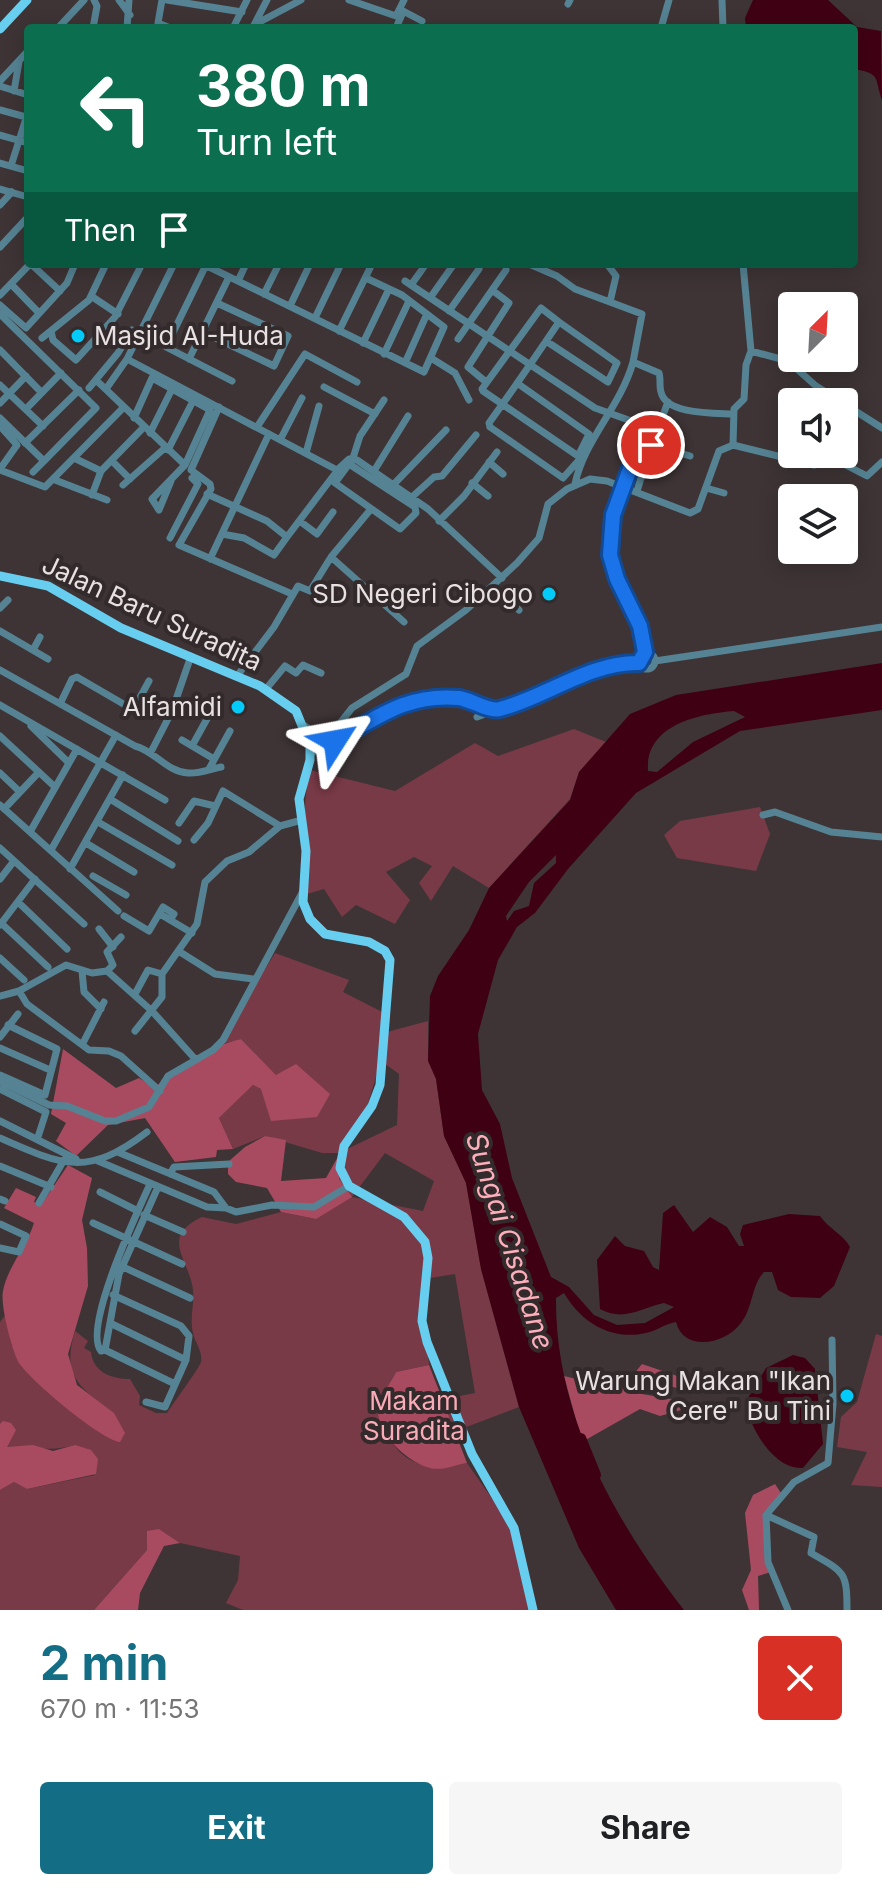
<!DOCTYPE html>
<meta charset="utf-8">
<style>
:root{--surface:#fff;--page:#f6f6f6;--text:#202124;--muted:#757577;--accent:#136d84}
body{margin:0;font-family:Inter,sans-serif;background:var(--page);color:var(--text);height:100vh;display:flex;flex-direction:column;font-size:30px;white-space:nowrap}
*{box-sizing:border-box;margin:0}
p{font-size:26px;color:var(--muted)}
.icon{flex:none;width:44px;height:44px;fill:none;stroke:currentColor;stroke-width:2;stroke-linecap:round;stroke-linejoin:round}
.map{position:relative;height:1610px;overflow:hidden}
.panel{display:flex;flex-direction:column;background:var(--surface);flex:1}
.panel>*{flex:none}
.top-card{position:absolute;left:24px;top:24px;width:834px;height:244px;border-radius:8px;box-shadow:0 4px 20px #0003;background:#0b6e4f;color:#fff;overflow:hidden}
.needle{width:52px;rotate:24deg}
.fabs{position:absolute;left:778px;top:292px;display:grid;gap:16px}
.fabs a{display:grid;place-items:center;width:80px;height:80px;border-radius:8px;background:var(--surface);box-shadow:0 4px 20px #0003;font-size:40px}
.pin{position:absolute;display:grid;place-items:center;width:68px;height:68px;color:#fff;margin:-34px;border:4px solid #fff;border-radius:50%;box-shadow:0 2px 8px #0007}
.me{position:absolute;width:88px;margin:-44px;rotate:56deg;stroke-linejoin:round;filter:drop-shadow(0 0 6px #0008)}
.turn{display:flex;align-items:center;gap:28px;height:168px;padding:0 40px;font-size:36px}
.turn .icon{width:104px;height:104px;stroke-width:2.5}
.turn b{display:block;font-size:56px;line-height:68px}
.then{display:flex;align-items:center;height:76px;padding:0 40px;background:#0003;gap:16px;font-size:30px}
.round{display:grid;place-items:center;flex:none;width:84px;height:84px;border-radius:8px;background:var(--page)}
.headline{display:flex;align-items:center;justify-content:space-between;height:136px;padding:0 40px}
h1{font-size:48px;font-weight:700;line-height:60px;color:var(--accent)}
.primary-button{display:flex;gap:16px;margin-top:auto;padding:16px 40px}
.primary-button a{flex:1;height:92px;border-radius:8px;background:var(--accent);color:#fff;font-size:32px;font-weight:700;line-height:92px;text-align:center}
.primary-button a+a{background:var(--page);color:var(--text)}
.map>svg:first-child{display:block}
.green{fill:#793a47;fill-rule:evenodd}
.forest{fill:#a94b60}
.water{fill:#400014;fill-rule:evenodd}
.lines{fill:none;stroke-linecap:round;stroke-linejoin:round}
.river{stroke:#400014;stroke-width:10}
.minor{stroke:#558393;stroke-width:7}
.major{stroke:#68ceef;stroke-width:9}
.route-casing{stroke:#114b97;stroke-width:20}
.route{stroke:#1a73e8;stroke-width:14}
.poi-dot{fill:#03cbf9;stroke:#332a2c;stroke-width:3}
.labels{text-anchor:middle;stroke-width:8;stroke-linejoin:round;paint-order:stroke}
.poi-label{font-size:26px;fill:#e8e1e2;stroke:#332a2c;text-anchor:end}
.street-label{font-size:26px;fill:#e8e1e2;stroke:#332a2c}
.park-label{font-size:26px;fill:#f9acb8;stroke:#332a2c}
.water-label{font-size:28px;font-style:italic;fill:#fcaebb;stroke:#332a2c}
</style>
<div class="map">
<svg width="882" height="1610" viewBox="0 0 882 1610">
<rect width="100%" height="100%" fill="#3e3436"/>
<path class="green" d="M 574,729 L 606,742 L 579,772 L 570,799 L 489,888 L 453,866 L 431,901 L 419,883 L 432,866 L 414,857 L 386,872 L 410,900 L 395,924 L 356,905 L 342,917 L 324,889 L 300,896 C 308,854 300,812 310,770 L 395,791 L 475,743 L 498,756 Z
M 760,807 L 770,834 L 756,871 L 677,858 L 664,835 L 680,821 Z
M 275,953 L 349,980 L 343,992 L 388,1015 L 387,1032 L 428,1021 L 428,1060 L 436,1079 L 444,1136 L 466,1183 L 481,1269 L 519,1407 L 453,1432 L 444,1399 L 475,1393 L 455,1274 L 430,1278 L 425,1325 L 429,1365 L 396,1372 L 378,1406 C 391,1459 414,1473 467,1463 L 519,1537 L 536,1610 L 243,1610 L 226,1603 L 238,1580 L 240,1556 L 180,1543 L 159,1529 L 147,1550 L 94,1610 L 0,1610 L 0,1490 L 14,1482 L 27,1489 L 95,1475 L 75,1445 C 49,1453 33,1445 6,1447 L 0,1424 L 0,1322 L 6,1314 L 12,1346 L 114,1413 C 80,1388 61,1376 75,1331 L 88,1341 L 84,1348 L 91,1352 C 93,1372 111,1379 130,1379 L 140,1396 L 139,1405 L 156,1413 L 167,1413 C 172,1405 200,1367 201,1362 C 203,1351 195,1343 193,1333 C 189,1316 196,1300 192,1284 C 185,1255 162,1236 202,1217 L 236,1224 L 281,1212 L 316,1219 L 339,1179 L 339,1153 L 322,1153 L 265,1136 L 233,1149 L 219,1118 L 253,1085 L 261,1089 L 276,1075 L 241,1039 L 218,1045 ZM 381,1061 L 399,1074 L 397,1125 L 341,1152 L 364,1116 ZM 385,1153 L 434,1181 L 423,1211 L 352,1197 Z
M 876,1334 L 882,1336 L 882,1487 L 851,1485 L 867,1452 L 837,1447 L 841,1417 L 857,1402 Z"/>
<path class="forest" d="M 241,1039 L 276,1075 L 296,1064 L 330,1094 L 317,1117 L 271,1121 L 261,1089 L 253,1085 L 219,1118 L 233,1149 L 217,1150 L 216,1157 L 175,1162 L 145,1118 L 108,1125 L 76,1156 L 56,1141 L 66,1123 L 51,1114 L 63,1049 L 116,1088 L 139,1078 L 155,1088 C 178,1064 208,1047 241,1039 Z
M 265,1136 L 286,1140 L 281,1181 L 326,1178 L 340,1153 L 339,1179 L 352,1197 L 316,1219 L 281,1212 L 267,1188 L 236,1182 L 228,1174 L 228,1162 L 245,1147 Z
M 68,1165 L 92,1178 L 82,1220 L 87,1248 L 88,1286 L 68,1354 L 77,1385 L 114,1413 L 125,1433 L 120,1442 C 101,1440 31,1381 19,1363 C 12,1351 0,1305 3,1291 C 7,1268 27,1246 34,1223 L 4,1208 L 16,1188 L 36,1197 L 34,1202 L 41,1205 Z
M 642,1364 L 686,1379 L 677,1388 L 648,1381 L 642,1394 L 682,1401 L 681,1410 L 660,1416 L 640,1409 L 582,1442 L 564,1376 L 621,1390 Z
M 429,1365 L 467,1463 C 454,1465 443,1471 430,1468 C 408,1463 372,1431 379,1405 C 382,1393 391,1383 396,1372 Z
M 3,1421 L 11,1423 L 16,1430 L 7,1447 L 33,1445 L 53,1451 L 75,1445 L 91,1450 L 98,1459 L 96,1474 L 27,1489 L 14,1482 L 0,1490 L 0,1424 Z
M 775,1484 L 783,1496 L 763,1513 L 771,1572 L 758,1576 L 759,1610 L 749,1610 L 742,1590 L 751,1570 L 745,1513 L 753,1495 Z
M 159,1529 L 180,1543 L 164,1546 L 140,1593 L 138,1610 L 94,1610 L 147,1550 L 147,1531 Z"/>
<path class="water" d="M 753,0 L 828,0 L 857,27 L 881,31 L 882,100 C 874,78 882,74 854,69 L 854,28 L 746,28 L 745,18 Z
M 882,663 L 882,710 L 740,731 L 636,793 L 568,869 L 535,913 L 517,927 L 498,960 L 478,1034 L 482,1090 L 500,1124 L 512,1178 L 551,1277 L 569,1287 L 594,1315 L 617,1325 L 645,1323 L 674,1307 L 664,1303 C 640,1308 625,1322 600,1309 L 597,1260 L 615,1236 L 625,1246 L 644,1251 L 653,1267 L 659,1270 L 663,1213 L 674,1205 L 693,1232 L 710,1217 L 727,1227 L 739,1246 L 744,1246 L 740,1234 L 743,1225 L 789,1214 L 820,1216 C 829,1229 844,1235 850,1247 L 834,1286 L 820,1298 L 791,1297 L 778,1290 L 772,1272 L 764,1272 C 751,1286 753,1308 741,1323 C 726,1344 684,1353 676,1322 C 665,1324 656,1331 646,1333 C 610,1341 581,1322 564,1293 L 556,1298 C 555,1414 614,1520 684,1610 L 616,1610 L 579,1548 L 519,1407 L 481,1269 L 466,1183 L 444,1136 L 436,1079 L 428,1061 L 430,996 L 438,976 L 469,930 L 489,888 L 570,800 L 579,772 L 630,714 L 676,695 ZM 734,711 L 745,717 L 693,742 L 657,772 L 648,771 C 645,725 698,714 734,711 ZM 556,855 L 556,863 L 534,883 L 529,906 L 514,911 L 507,921 L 506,916 L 529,882 Z
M 793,1355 L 805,1358 L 815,1369 L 823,1444 L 803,1468 C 773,1470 750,1427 745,1403 L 766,1368 Z"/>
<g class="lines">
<path class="river" d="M 581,1438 L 596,1475"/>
<path class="minor" d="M 119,0 L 130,15
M 162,0 L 158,23 L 170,28
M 167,0 L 242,12
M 349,0 L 396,16 L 404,0
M 722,0 L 723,28
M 568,4 L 570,0
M 403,11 L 422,21
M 254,25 L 301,0
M 253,27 L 267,0
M 58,28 L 84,0
M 93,28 L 97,6 L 94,0
M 127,28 L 129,0
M 233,28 L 247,0
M 396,28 L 403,12
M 661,28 L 669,0
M 0,81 L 28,51
M 0,86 L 28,95
M 14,91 L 19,62
M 0,110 L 26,117
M 0,135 L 28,143
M 0,163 L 28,171
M 11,166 L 28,112
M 0,189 L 28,197
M 0,205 L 12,192
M 0,247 L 28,217
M 31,264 L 60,291
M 203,264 L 424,372 L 444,327 L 402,295 L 366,278
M 529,264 L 557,276 L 575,289 L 642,314 L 633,362 L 659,373 C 661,379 659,386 661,392 C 666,415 715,413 733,414
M 607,264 L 616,276 L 610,302
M 743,264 L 751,351 L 788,361 L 816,386 L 882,428
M 206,265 L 166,347 L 232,381
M 238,281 L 246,264
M 405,281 L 595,408 L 637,423 L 641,431 L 640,441 L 613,515 L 610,555 L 617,579 L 640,626 L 645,652
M 11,284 L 39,313
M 411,285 L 426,264
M 264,294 L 279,264
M 0,295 L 30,264
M 91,296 L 118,314
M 430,298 L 454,264
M 0,305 L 26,328 L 67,283 L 75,264
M 290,306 L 310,264
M 449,311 L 479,269
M 0,314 L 96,408 L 44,461 L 0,418
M 315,318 L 341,264
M 51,331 L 53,340 L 76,360 L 115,317 L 142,264
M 339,331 L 372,264
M 203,332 L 274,366 L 288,336 L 217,303
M 42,338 L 89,300 L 106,264
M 458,339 L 506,270
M 546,341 L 608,382 L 617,363 L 559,322
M 363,343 L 389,289
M 0,350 L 41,392
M 384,354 L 409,301
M 431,358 L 455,373 L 469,400
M 127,359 L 337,470 L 349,459 L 357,460 L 428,509 L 502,578
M 189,359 L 229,277
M 405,363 L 426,316
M 96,380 L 185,465
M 486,382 L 468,367 L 509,303 L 492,290
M 517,383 L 589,434 L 578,456
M 0,385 L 43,426
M 324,387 L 375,414
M 89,388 L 118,353 L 132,330
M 106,389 L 127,359 L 174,264
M 0,403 L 26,376
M 219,407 L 191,470 L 210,484 L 211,489 L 179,545 L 292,594
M 26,409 L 61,373
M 663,415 L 668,402
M 134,418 L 152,378 L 210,410 L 185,465 L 152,499 L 159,510 L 171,481
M 0,426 L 17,445 L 0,469
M 257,427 L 305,354 L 357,382
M 490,427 L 563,478 L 579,460 L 578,456 L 483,391 L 482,389 L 541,308 L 559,322 C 536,356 513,390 489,423 L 490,427
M 150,433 L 172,389
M 280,440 L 302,398
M 640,441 L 690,456
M 25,443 L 79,390
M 733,445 L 734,409 L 744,399 L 746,365 L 751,351
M 168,450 L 193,401
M 306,453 L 319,406
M 74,458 L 101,471
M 353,458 L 360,436 L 384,400
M 113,462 L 130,479
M 489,462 L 503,474
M 349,464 L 415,507 L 416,513 L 400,529 L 335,483 Z
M 0,470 L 45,487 L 123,408
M 374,471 L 408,416
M 33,472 L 44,461
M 55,480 L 107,500
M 472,483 L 488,496
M 394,484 L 446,430
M 575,484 C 584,440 621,406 633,362
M 123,485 L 166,447
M 638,488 L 651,445
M 706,488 L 724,493
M 207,494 L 267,521 L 287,537 L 334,475
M 92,495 L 101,471 L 144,427
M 412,497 L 434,477 L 442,476 L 476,435
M 439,521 L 464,496 L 497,452
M 301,522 L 317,534 L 333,512
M 222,534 L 244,538 L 274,555 L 287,537
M 170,538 L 198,484 L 192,478
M 331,557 L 404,622
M 210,559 L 269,434
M 494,586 L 519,610
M 0,608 L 8,600
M 0,631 L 48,659
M 33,650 L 40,637
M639 661a8 8 0 1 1 16 0a8 8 0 1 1-16 0Z
M 655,661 L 882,627
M 0,670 L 135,746 C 155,751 167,772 188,773 C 198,774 211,769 221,767
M 237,676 L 274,627 L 298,586 L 310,591 L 331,557 L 371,509
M 266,689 L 285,666 L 296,673 L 303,665 L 321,673
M 60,704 L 72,679 L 77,677 L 144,716
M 0,705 L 165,800
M 133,710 L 149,681
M 477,717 L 616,665 L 639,663
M 31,726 L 69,763
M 305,726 L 331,743
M 0,736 L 55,787
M 182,740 L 214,759
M 331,743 L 333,732 L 352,708 L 406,674 L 417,646 L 466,610 L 517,563 L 539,538 L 548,504 L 567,489 L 590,479 L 607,481 L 690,513 L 698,509 L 719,451 L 733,445 L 814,465 L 838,461 L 867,476 L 882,462
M 192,746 L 208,717
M 152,750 L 172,711 L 191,656
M 310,754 C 379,721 414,676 496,711
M 209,769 L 230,731
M 0,773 L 20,792
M 110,799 L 178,841
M 0,805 L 118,911
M 4,809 L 39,772
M 763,815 L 775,812 L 831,832 L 882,837
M 98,822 L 172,865
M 179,823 L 194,801 L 215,806
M 30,832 L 77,749
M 194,840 L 208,823 L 223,791 L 280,826
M 86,843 L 134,872
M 0,848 L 84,924
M 51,850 L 116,735
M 70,869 L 123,775
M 93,876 L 126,895
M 0,879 L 14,861
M 18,902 L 67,949
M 160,914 L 192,933
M 124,916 L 149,931 L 163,907 L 174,914 L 170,920
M 1,923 L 48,967
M 0,925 L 35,879
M 99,929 L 113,947
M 180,952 L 215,974 L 253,979
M 0,958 L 24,980
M 82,971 L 84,992 L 101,1009
M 107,971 L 113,965 L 107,952 L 121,937
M 19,991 L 27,1004 L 89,1050 L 109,1051 L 121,1056 L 160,1091
M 135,994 L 148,970 L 162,974
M 0,996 L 19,991 L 66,965 L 92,973 L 107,971 L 152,1011 L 196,1060
M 135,1031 L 162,997 L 162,974 L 197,924 L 205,882 L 227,861 L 249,852 L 280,826 L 302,820
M 0,1037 L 18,1014
M 83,1043 L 104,1002
M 0,1048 L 50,1070
M 0,1075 L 45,1095 L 57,1049 L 8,1025
M 0,1081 L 49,1105 L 67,1106 L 105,1121 L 116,1121 L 149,1107 L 168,1076 L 213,1050 L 223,1040 L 302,893
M 0,1089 L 46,1112 L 38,1137
M 0,1121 L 76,1159
M 0,1138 C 63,1166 88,1177 147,1132
M 120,1153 L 214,1192 L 226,1208
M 98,1161 L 207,1207 L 226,1208 L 236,1212 L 272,1205 L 314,1207 L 349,1186
M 0,1166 L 51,1187
M 170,1174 L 174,1167 L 229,1164
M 150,1184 C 138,1211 82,1328 101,1351 L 105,1350 L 119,1274 L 158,1187
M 100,1192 L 138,1211
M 0,1199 L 5,1201
M 39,1203 L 64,1160
M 144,1215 L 183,1232
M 93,1223 L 182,1264
M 0,1224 L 26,1236 L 19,1252 L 0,1248
M 121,1266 L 190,1298
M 113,1295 L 181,1326 L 189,1336 L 186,1360 L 165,1407 L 146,1402
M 110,1323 L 186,1360
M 105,1350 L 175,1384
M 766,1515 L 814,1537 L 811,1553 C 844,1572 847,1571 847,1610
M 788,1610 L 768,1562 L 766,1515 L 794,1482 L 828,1463 L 833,1404 L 832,1340"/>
<path class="major" d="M 0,29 L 27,0
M 0,576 L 48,586 L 121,628 L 260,686 L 296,711 L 310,745 L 310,760 L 299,799 L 306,851 L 303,902 L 310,919 L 325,934 L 369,942 L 385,951 L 390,960 L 380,1085 L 372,1106 L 344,1146 L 340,1168 L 349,1186 L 404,1217 L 425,1242 L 428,1258 L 422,1321 L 427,1342 L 472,1454 L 514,1528 L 533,1610"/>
</g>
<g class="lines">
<defs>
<path id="route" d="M 335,741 C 377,718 407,693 459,698 C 472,700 489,712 500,709 C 546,697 590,662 639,663 L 645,652 L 640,626 L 617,579 L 610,555 L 613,515 L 640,441 L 651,445"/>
</defs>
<use href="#route" class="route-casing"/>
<use href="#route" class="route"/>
</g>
<g class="poi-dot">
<circle cx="78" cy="336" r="8"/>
<circle cx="549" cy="594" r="8"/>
<circle cx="238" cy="707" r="8"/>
<circle cx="847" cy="1396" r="8"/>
</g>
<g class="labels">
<g class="poi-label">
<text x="94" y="345" text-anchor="start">Masjid AI-Huda</text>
<text x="533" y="603">SD Negeri Cibogo</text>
<text x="222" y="716">Alfamidi</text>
<text x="831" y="1390">Warung Makan "Ikan<tspan x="831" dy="30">Cere" Bu Tini</tspan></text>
</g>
<g class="street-label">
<text transform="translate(152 613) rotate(25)" y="9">Jalan Baru Suradita</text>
</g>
<g class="park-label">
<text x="414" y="1410">Makam<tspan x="414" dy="30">Suradita</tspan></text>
</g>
<g class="water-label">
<text transform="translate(510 1241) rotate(72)" y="10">Sungai Cisadane</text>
</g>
</g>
</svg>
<div class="fabs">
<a><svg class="needle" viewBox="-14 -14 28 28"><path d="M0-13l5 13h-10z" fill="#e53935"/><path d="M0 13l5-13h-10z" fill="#757577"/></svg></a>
<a><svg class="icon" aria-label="sound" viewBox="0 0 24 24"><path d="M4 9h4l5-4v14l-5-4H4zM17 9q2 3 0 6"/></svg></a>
<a><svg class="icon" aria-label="layers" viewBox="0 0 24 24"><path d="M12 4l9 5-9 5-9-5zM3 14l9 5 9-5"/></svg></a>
</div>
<div class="pin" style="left:651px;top:445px;background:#d93025"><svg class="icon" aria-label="arrive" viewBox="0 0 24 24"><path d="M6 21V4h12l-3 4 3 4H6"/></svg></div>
<svg class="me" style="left:335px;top:741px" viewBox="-20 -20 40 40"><path d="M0-17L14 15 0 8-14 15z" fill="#1a73e8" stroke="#fff" stroke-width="4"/></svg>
<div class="top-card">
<div class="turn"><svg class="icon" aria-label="left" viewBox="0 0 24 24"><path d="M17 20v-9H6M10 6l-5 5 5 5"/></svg><div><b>380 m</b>Turn left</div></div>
<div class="then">Then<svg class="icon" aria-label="arrive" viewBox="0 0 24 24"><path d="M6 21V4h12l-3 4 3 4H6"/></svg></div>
</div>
</div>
<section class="panel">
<div class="headline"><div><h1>2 min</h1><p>670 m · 11:53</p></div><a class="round" style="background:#d93025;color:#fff"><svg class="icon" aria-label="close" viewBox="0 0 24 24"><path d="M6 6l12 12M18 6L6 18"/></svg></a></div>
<div class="primary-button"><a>Exit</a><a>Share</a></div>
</section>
